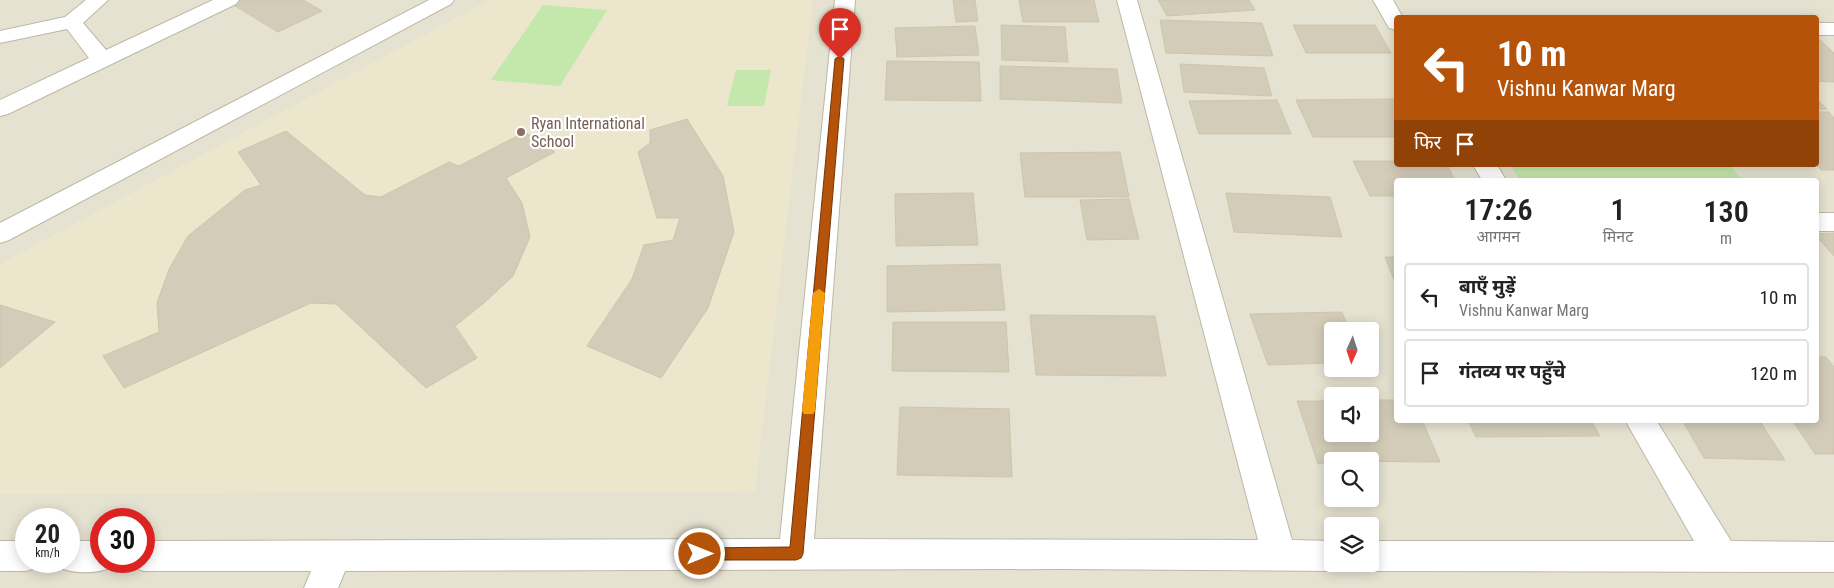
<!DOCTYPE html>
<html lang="hi">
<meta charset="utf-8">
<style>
:root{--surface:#fff;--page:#f2f2f2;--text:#222;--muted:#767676;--line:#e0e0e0}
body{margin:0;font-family:"Roboto Condensed","Noto Sans Devanagari",sans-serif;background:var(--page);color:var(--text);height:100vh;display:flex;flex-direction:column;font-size:19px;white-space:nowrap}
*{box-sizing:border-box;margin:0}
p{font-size:16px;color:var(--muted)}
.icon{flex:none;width:28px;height:28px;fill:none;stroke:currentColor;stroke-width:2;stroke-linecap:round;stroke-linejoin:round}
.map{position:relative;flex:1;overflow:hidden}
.sheet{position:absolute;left:1394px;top:178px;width:425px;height:245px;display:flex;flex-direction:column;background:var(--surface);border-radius:5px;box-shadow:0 2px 12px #0003}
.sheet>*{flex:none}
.guide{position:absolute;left:1394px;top:15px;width:425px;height:152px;border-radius:5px;box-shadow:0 2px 12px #0003;background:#b45309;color:#fff;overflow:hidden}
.needle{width:32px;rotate:183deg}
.tools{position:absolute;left:1324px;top:322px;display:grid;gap:10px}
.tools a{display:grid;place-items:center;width:55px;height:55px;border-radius:5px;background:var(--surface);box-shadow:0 2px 12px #0003;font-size:25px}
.speed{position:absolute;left:15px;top:508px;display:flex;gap:10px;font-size:25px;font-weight:700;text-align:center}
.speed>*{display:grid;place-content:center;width:65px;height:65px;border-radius:50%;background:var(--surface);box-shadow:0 2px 12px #0003;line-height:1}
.speed small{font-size:12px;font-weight:400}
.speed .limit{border:8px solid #d22;background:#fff;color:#111}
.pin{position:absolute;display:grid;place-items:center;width:42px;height:42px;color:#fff;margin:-51px -21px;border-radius:50% 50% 50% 0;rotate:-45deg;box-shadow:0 0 5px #0007}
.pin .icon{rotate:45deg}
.me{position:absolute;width:55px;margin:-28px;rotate:90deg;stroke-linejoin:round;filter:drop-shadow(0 0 4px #0008)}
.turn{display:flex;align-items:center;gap:18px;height:105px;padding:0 20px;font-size:22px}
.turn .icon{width:65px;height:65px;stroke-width:2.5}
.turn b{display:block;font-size:35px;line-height:42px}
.then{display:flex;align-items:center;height:48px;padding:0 20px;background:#0003;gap:10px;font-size:19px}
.eta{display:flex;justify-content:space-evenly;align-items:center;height:85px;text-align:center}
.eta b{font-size:30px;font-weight:600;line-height:35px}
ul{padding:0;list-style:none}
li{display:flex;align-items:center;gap:15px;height:68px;margin:0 10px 8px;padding:0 10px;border:2px solid var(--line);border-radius:5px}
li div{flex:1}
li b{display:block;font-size:19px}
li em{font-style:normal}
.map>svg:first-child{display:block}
.residential{fill:#e6e2d1;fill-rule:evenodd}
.education{fill:#ebe6cc}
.green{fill:#c4e7ab}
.building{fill:#d3ccb8;stroke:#cec5ac}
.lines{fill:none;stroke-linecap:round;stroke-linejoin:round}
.minor-casing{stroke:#bdb8a6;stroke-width:2}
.minor{fill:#fff;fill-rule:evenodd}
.route{fill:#b45309;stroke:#753606}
.slow{fill:#f59e0b}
.education-dot{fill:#8d6e63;stroke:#fff;stroke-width:2}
.labels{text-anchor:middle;stroke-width:4.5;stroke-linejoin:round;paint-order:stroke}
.education-label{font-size:16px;fill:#785e54;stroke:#fff;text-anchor:start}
</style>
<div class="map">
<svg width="1834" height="588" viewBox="0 0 1834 588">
<rect width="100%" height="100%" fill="#f2efe3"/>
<path class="residential" d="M 0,0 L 1834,0 L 1834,588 L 0,588 ZM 1396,18 L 1816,18 L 1816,165 L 1396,165 ZM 1396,180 L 1816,180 L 1816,420 L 1396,420 ZM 1332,331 L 1370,331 L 1370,369 L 1332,369 ZM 1332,396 L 1370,396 L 1370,434 L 1332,434 ZM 1332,461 L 1370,461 L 1370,499 L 1332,499 ZM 26,519 L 69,519 L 69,561 L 26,561 ZM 101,519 L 144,519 L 144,561 L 101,561 ZM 1332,526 L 1370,526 L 1370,564 L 1332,564 Z"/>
<path class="education" d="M 489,0 L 813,0 L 755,491 L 0,494 L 0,264 Z"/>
<path class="green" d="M 543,5 L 607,10 L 560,86 L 491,80 Z
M 736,70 L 771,70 L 764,106 L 727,106 Z
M 1510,165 L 1730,165 L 1742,180 L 1520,180 Z"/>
<path class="building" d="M 240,0 L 303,0 L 322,11 L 278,32 L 232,4 Z
M 953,0 L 975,0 L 978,21 L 956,22 Z
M 1019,0 L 1094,0 L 1099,22 L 1023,22 Z
M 1158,0 L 1249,0 L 1255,10 L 1167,16 Z
M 1160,20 L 1262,23 L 1273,56 L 1166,53 Z
M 1001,25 L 1065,27 L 1068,62 L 1002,60 Z
M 1293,25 L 1375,25 L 1391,53 L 1306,53 Z
M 975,26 L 979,55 L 897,57 L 895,28 Z
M 1816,39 L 1819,39 L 1834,53 L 1834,82 L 1816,81 Z
M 887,61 L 979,62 L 981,101 L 885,100 Z
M 1180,64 L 1264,68 L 1272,96 L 1184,92 Z
M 1000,66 L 1117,69 L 1122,103 L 1000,99 Z
M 1816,98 L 1827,109 L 1816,109 Z
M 1396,99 L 1396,137 L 1313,137 L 1296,100 Z
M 1277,100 L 1291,134 L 1199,134 L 1189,101 Z
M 1816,112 L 1829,112 L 1834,118 L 1834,170 L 1821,170 L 1816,164 Z
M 687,119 L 723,176 L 734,232 L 708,308 L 661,378 L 587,346 L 632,279 L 644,245 L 673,240 L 680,218 L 657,218 L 638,152 L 650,143 L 650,130 Z
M 286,131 L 365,195 L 381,197 L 449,162 L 459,166 L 525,132 L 555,152 L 506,178 L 522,203 L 530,237 L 513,276 L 484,303 L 455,326 L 477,358 L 426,388 L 336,304 L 311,303 L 124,388 L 103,356 L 159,332 L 157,303 L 169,269 L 188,236 L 245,190 L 261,185 L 238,152 Z
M 1120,152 L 1129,197 L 1025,197 L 1020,153 Z
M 1353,161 L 1396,161 L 1396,165 L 1447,165 L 1455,180 L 1396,180 L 1396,196 L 1370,196 Z
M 973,193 L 978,245 L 896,246 L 895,194 Z
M 1226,193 L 1330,197 L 1342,237 L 1234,232 Z
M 1129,199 L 1139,239 L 1087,240 L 1080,200 Z
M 1834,233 L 1834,256 L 1816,236 L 1816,234 Z
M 1385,257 L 1396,257 L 1396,285 Z
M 1000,264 L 1005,310 L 887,312 L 887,266 Z
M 0,305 L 55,322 L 0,368 Z
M 1342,312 L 1350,331 L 1332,331 L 1332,363 L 1268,365 L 1250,314 Z
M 1030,315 L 1155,316 L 1166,376 L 1036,375 Z
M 893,322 L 1006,322 L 1009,372 L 892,371 Z
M 1816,357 L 1826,357 L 1834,367 L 1834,454 L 1815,454 L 1792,420 L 1816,420 Z
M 1370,400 L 1396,400 L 1396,420 L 1422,420 L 1440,462 L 1332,461 L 1332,463 L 1318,464 L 1297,401 L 1332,401 L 1332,434 L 1370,434 Z
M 900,407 L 1009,409 L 1012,477 L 897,475 Z
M 1468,420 L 1591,420 L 1600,436 L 1476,437 Z
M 1682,420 L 1759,420 L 1785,460 L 1704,458 Z"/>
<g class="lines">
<defs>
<path id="minor" d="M 86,0 L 108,0 L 83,23 L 106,50 L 213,0 L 239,0 L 236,4 L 8,114 L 0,116 L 0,100 L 89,58 L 67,29 L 0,43 L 0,31 L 65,17 Z
M 429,0 L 454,0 L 451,4 L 9,240 L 0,243 L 0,223 Z
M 835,0 L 855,0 L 814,539 L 1258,540 L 1117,0 L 1137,0 L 1292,540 L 1332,541 L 1332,564 L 1346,564 L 1344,567 L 1332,571 L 1061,569 L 345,571 L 338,588 L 304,588 L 311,571 L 144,571 L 132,567 L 129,561 L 144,561 L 144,541 L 780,539 Z
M 1373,0 L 1393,0 L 1403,18 L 1396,18 L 1396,30 L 1389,28 Z
M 1816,23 L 1834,23 L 1834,35 L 1816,35 Z
M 1473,165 L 1497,165 L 1506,180 L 1482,180 Z
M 1816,213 L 1834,213 L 1834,231 L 1816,231 Z
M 1625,420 L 1656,420 L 1731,541 L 1834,542 L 1834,572 L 1370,571 L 1358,567 L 1356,564 L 1370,564 L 1370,541 L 1694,541 Z
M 0,541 L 26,541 L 26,561 L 41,561 L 38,567 L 26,571 L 0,571 Z
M 69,541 L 101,541 L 101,561 L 116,561 L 113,567 C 95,574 75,574 57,567 L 54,561 L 69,561 Z"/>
</defs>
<use href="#minor" class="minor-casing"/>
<use href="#minor" class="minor"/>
</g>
<path class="route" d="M 840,56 L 844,59 L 803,554 L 801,558 L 796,560 L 700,560 L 695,559 L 693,554 L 695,549 L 700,548 L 790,547 L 835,59 Z"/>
<path class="slow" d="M 819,289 L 825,293 L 815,411 L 813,414 L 804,414 L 802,411 L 813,293 Z"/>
<circle class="education-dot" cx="521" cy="132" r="5"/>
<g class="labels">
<g class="education-label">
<text x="531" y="129">Ryan International<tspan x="531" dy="18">School</tspan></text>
</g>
</g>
</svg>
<div class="tools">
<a><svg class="needle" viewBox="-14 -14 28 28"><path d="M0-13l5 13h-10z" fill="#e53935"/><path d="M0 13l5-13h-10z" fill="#767676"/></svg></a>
<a><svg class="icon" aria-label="sound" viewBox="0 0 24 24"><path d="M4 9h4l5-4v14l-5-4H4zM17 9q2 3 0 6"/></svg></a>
<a><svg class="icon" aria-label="search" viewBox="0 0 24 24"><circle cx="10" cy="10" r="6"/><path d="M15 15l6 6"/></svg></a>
<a><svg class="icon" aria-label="layers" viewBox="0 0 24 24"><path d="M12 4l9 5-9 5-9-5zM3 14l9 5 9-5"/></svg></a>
</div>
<div class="speed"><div>20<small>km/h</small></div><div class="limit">30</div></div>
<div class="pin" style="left:840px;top:59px;background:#d93025"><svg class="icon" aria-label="arrive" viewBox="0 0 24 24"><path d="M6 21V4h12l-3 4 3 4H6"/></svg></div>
<svg class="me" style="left:700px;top:554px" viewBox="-20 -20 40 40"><circle r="17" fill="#b45309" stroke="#fff" stroke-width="3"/><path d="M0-11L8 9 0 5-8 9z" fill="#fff"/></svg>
<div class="guide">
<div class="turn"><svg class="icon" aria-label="left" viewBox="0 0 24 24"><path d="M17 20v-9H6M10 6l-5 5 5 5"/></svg><div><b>10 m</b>Vishnu Kanwar Marg</div></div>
<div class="then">फिर<svg class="icon" aria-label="arrive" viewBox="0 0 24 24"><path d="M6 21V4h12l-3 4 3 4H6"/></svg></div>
</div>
<section class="sheet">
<div class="eta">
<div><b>17:26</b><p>आगमन</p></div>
<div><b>1</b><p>मिनट</p></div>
<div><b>130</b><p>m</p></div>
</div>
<ul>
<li><svg class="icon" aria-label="left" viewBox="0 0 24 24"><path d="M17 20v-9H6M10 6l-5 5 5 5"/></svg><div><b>बाएँ मुड़ें</b><p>Vishnu Kanwar Marg</p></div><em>10 m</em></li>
<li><svg class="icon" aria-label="arrive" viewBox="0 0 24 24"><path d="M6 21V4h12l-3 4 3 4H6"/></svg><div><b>गंतव्य पर पहुँचे</b></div><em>120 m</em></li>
</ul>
</section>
</div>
